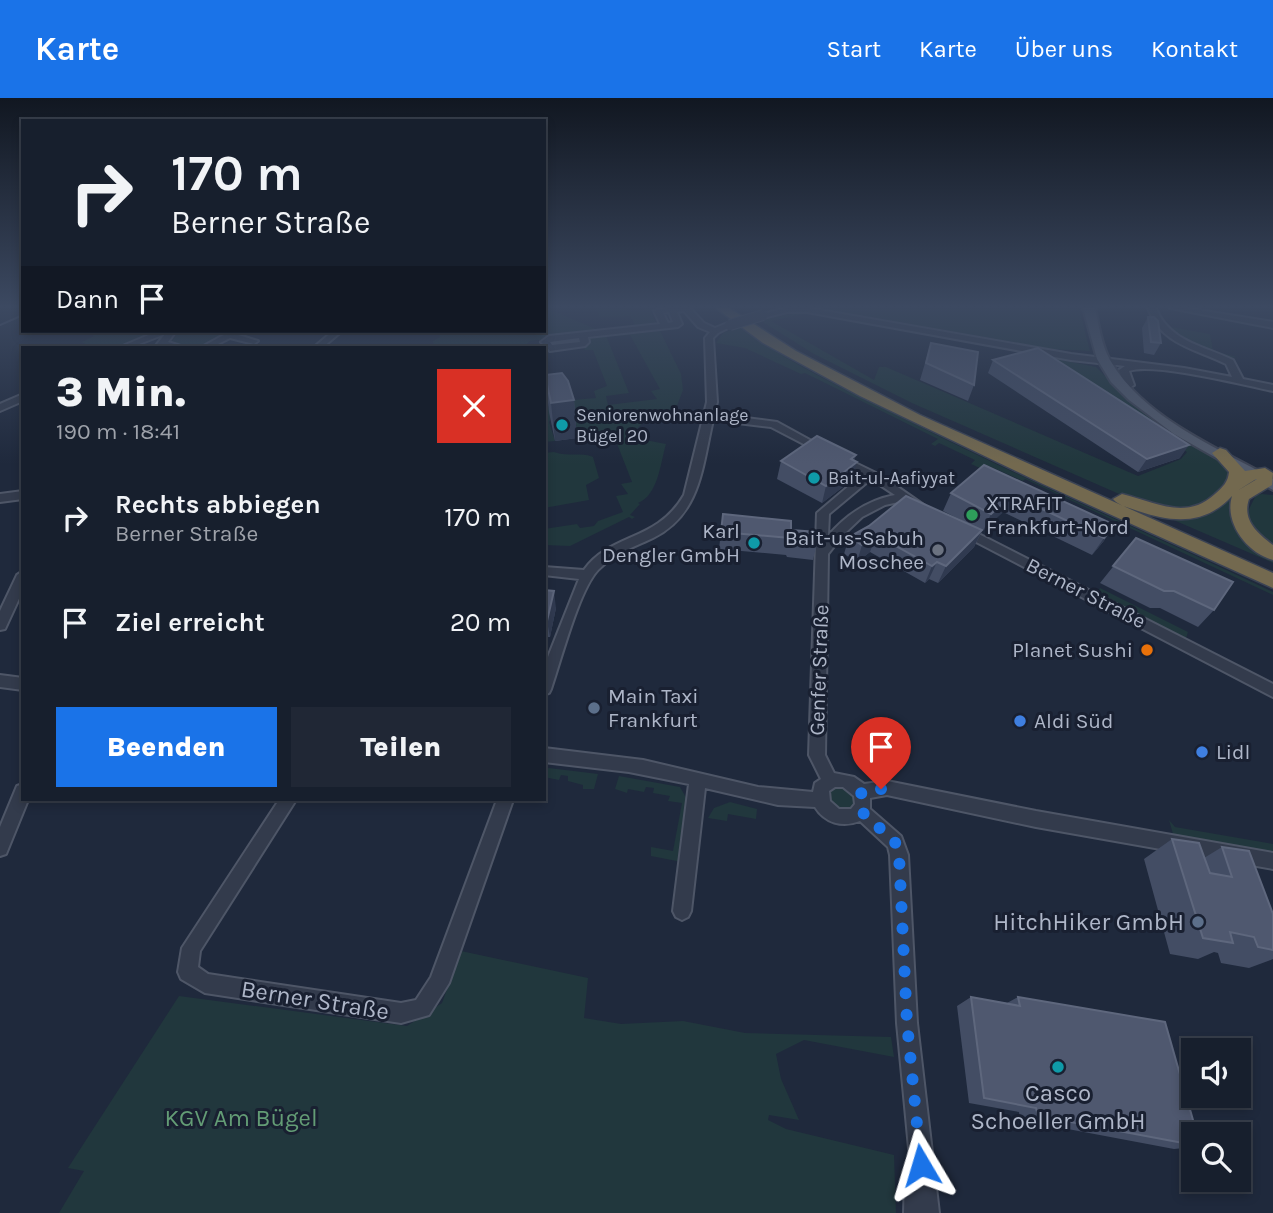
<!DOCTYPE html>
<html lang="de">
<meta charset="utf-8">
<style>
:root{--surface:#171f2d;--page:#202735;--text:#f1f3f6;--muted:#9ea2aa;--line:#363d49;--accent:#1a73e8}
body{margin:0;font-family:Karla,sans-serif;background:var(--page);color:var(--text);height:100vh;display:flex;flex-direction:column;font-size:26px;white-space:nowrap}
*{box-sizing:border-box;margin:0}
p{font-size:23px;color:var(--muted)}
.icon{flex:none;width:38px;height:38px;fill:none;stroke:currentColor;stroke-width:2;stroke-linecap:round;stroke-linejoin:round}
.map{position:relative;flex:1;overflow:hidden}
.panel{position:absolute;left:21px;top:248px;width:525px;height:455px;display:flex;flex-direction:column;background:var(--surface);border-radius:0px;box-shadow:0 4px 10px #0003,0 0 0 2px var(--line)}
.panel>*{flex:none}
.guide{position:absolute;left:21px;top:21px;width:525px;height:214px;border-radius:0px;box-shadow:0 4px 10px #0003,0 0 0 2px var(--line);background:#171f2d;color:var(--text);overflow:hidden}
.controls{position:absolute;left:1181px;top:940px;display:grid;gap:14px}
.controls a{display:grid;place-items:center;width:70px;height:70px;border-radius:0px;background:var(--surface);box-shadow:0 4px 10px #0003,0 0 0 2px var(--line);font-size:35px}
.pin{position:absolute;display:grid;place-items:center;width:60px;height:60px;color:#fff;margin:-72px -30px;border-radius:50% 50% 50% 0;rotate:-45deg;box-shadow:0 0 7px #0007}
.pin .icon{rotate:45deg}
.me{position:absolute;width:77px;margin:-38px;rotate:353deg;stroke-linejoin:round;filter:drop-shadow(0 0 5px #0008)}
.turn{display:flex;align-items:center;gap:24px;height:147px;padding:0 35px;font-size:32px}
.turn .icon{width:91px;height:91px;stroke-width:2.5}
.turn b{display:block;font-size:49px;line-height:60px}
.then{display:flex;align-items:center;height:66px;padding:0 35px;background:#0003;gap:14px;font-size:26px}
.round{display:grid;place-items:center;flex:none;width:74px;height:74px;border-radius:0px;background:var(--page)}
.overview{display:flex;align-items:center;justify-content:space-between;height:119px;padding:0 35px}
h1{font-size:42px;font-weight:800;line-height:52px}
.button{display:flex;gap:14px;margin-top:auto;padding:14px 35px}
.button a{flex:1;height:80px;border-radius:0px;background:var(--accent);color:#fff;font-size:28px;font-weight:800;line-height:80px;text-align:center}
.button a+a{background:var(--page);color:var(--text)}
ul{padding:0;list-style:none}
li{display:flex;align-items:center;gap:21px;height:105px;padding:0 35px}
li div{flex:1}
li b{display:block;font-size:26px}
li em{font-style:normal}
header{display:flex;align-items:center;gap:42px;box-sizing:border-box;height:98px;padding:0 35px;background:var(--accent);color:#fff}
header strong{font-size:33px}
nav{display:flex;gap:38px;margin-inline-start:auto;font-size:24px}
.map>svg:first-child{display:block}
.green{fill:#21373d}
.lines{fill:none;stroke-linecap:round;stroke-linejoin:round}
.minor-casing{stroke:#4e5667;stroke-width:4}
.major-casing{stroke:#3d4455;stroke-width:4}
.highway-casing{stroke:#3b4354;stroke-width:3}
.minor{fill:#333b4c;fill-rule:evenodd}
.major{fill:#515a6c;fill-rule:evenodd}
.highway{fill:#73694f;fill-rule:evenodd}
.tram{stroke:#555e74;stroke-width:2}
.minor-bridge-casing{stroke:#4e5667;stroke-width:12;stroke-linecap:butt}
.minor-bridge{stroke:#333b4c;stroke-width:10}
.wall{fill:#434d64}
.shaded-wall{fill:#303a50}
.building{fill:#4f586f;stroke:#5e677d;stroke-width:2}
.route{stroke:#1a73e8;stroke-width:12;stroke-dasharray:0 21.6}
.culture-dot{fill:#0f9aa8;stroke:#192031;stroke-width:2.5}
.leisure-dot{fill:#2e9e5b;stroke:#192031;stroke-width:2.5}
.worship-dot{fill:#6b7280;stroke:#192031;stroke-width:2.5}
.food-dot{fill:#e8710a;stroke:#192031;stroke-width:2.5}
.service-dot{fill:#5c6f8a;stroke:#192031;stroke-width:2.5}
.shop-dot{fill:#3f7fe0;stroke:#192031;stroke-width:2.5}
.labels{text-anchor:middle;stroke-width:6;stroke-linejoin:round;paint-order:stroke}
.far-poi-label{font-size:18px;fill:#aeb6c8;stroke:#192031;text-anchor:start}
.poi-label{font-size:21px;fill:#aeb6c8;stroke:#192031;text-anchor:start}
.street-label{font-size:21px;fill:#aeb6c8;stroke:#192031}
.near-poi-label{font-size:24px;fill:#aeb6c8;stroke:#192031;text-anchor:end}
.near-street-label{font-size:24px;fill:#aeb6c8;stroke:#192031}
.near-park-label{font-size:24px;fill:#639c75;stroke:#192031}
</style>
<header>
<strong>Karte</strong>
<nav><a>Start</a><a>Karte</a><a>Über uns</a><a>Kontakt</a></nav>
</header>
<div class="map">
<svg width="1273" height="1115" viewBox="0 0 1273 1115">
<rect width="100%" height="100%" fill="#1f293c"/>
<path class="green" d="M 596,210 L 626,210 L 628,213 L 655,210 L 651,214 L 681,276 L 683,292 L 672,321 L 645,322 L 637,331 L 638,337 L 645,342 L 666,346 C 660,367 658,397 638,405 L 640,406 L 630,417 L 635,419 L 632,421 L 629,419 L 570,448 L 544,447 L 544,431 L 577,426 L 580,430 L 594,428 L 598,423 L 623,414 L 616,398 L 628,396 L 621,386 L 632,384 L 614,338 L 577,340 L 551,320 L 549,324 L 555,343 L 544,344 L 544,310 L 574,306 L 573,302 L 596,300 L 594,293 L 607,288 L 593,252 L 585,252 L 582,246 L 583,237 L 530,243 L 522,250 L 434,250 L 433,243 L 440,239 L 438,233 L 544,233 L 544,211 L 549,211 L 605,235 L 629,295 L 606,298 L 608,307 L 657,301 L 651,293 L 660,291 L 630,237 L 616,238 L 614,233 L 623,232 L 622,229 L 635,227 L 630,218 L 600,219 Z
M 819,210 L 1079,210 L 1090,253 L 1052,251 Z
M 808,215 L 771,223 L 874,282 L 879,269 L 886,269 L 1138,378 L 1181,361 L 1187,354 L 1031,256 L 1096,269 L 1114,287 L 1226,365 L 1232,378 L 1212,401 L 1187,413 L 1142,406 L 912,305 L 814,256 L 761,223 L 781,217 Z
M 1165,228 L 1210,236 L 1213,253 L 1237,259 L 1231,260 L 1183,241 Z
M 739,229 C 795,270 860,298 921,329 C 1037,388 1156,438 1273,494 L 1273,497 L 1025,381 L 1023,383 L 989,368 L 984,372 L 971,366 L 975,362 L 939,345 L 935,348 L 931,346 L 938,341 L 805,275 L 801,276 L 745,250 L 716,245 L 723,235 Z
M 86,233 L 161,233 C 138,243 105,262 82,244 L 94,238 Z
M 179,233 L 235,233 L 240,234 C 234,236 229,235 223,237 C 194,249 205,254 170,245 Z
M 554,354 C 568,359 582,354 593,359 L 599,380 L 586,387 L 589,402 L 544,410 L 544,355 Z
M 1249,381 L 1257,382 C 1249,387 1240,389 1234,397 C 1214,422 1257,448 1273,462 L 1273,465 L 1162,417 L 1185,419 Z
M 1262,396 L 1273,397 L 1273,449 L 1254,431 L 1247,415 L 1256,397 Z
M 1100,490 L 1188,534 L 1186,540 L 1097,495 Z
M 544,671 L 549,670 L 598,676 L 594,691 L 583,691 L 583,687 L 568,683 L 568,678 L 561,677 L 559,682 L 544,679 Z
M 619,678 L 680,689 L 689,705 L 682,764 L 651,758 L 651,749 L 673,753 L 682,705 L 668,703 L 670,698 L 653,695 L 654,690 L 646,689 L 644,694 L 628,691 L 627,695 L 615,691 Z
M 833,688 L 842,688 L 854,696 L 853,708 C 845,715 838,711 830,706 L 828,694 Z
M 730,704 L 757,711 L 756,721 L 728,716 L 727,723 L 708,720 L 714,710 Z
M 1169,722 L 1175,729 L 1273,746 L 1273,754 L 1173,736 Z
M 461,853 L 588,880 L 584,920 L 621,926 L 683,923 L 745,935 L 891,939 L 894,959 L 804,942 L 776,956 L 781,981 L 799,1022 L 769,1017 L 768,1022 L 786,1031 L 894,1057 L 896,1115 L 59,1115 L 84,1073 L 68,1070 L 179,898 L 407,928 L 442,905 Z"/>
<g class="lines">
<defs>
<path id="minor" d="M 668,210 L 690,210 L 704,225 L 715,230 L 730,224 L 734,227 L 718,235 L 713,240 L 717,304 L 714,316 L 777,324 L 828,352 L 823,355 L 819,354 L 771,329 L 713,322 C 702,369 701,416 653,440 C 634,449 613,456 598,472 C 579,492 561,562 551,591 L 549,595 L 544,597 L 544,569 L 579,481 L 544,477 L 544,469 L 584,472 C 610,435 657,444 684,397 L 707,304 L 705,240 L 710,234 L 698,229 L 684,213 L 677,214 L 682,226 L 678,229 L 588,239 L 589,244 L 585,248 L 550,253 L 541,244 L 549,238 L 660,226 L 654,213 ZM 669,214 L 673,224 L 668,225 L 663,215 ZM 579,240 L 580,244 L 552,247 L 550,244 Z
M 786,210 L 808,210 L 1071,256 L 1184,270 L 1232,279 L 1226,266 C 1196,251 1160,246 1148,210 L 1156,210 C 1168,243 1204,248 1233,262 L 1243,281 L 1273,287 L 1273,293 C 1245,287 1152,264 1129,273 L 1134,287 L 1129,290 L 1124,287 L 1119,272 L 1125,268 L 1071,262 L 807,214 L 787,214 L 763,220 L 759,217 Z
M 1170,210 L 1186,210 L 1273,224 L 1273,230 Z
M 158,233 L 176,233 L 168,244 L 187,250 L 164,248 L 154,250 L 165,236 L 129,250 L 118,250 Z
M 333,233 L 342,233 L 322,250 L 313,250 Z
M 229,234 L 258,243 L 254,246 L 230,240 L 210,250 L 200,250 Z
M 23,296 L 23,303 L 0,313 L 0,306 Z
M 841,358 L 882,378 L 925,408 L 919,412 L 903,403 L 885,407 L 862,419 L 843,437 L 828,456 L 825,657 L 834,675 L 854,679 L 864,686 L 887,683 L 1036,713 L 1273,755 L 1273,771 L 1036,729 L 887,697 L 870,700 L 870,711 L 901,738 L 908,757 L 917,925 L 939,1115 L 904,1115 L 905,1080 L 908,1072 L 911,1071 L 897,925 L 890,757 L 888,749 L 860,723 C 842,730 825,725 815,709 L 778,707 L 705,690 L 691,813 L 688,819 L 682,822 L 676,819 L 673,813 L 689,686 L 629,674 L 544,664 L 544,650 L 643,662 L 758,689 L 813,694 L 815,685 L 821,681 L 809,657 L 817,415 L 863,376 L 837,363 L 837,359 ZM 871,381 L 895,397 C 868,402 846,417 828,438 L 829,416 ZM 835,689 L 843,689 L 854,698 L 855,706 L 851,711 L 839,711 L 830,703 L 829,693 Z
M 23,393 L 23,401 L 0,404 L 0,396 Z
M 961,427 L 1273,586 L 1273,599 L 957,434 L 957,428 Z
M 23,473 L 23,492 L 5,531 L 0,532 L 0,513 L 17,477 Z
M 0,577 L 23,580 L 23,592 L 0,589 Z
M 23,686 L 23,702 L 28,702 L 6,756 L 0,758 L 0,729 L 17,688 Z
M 279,702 L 296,702 L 200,853 L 198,869 L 208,876 L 401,905 L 416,902 L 431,879 L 497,702 L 513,702 L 449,885 L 429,917 L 401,925 L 205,895 L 181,881 L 178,874 L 182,850 Z"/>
<path id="major" d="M 1083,210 L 1095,210 C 1099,227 1101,246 1110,262 C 1143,320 1217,349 1273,381 L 1273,392 L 1174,336 L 1129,302 L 1111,284 L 1097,261 Z"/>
<path id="highway" d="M 716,210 L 729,210 L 796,253 L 920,317 L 1273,475 L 1273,490 L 1043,386 L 860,298 L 763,245 Z
M 1220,350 L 1226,352 L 1245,373 L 1265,370 L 1273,375 L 1272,387 L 1249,401 C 1242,422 1257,435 1273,447 L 1273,462 C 1247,455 1224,425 1232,398 C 1205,427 1174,425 1138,413 C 1130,410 1119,408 1113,401 L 1122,396 C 1155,404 1186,423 1215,396 C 1223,389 1228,384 1229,374 L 1212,355 ZM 1256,381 L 1257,381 L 1237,393 Z"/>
</defs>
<use href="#minor" class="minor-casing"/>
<use href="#major" class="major-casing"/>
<use href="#highway" class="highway-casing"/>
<use href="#minor" class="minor"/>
<use href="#major" class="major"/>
<use href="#highway" class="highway"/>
<path class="tram" d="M 0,227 L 23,217"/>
<defs>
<path id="minor-bridge" d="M 730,227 L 763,217"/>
</defs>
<use href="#minor-bridge" class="minor-bridge-casing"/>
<use href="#minor-bridge" class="minor-bridge"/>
</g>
<path class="wall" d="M 1148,219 L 1161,245 L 1154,257 L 1144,255 L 1142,230 Z
M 931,245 L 974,287 L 968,303 L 920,282 Z
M 993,262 L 1180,360 L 1138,374 L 988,275 Z
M 545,277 L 574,302 L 577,340 L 555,343 L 549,314 Z
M 781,363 L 854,363 L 852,382 L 822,405 L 777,381 Z
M 984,367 L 1115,427 L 1103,444 L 1092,457 L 1003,414 L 982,433 L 974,449 L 938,485 L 929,481 L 925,485 L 870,454 L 857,464 L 844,456 L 849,439 L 971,427 L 943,413 L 951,395 Z
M 723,416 L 791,432 L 817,445 L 813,462 L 787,459 L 786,457 L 719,451 Z
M 1136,440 L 1214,512 L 1198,529 L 1160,510 L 1150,510 L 1100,485 Z
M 544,492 L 556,510 L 550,539 L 544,539 Z
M 1172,741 L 1204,760 L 1222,749 L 1273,816 L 1273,861 L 1249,870 L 1221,865 L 1218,855 L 1214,854 L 1198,861 L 1170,856 L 1144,761 Z
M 971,899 L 1007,905 L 1018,899 L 1194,1036 L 1194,1049 L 1174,1051 L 1020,1022 L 1019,1014 L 969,1005 L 957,908 Z"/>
<path class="shaded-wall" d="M 574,302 L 577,340 L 555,343 L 551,305 Z
M 1189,347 L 1180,360 L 1138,374 L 1147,361 Z
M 856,357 L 853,368 L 857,364 L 852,382 L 822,405 L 826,388 L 851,361 Z
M 1012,397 L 1003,414 L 983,433 L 991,416 Z
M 1115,427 L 1103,444 L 1092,457 L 1104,440 Z
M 982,432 L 974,449 L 938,485 L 946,468 Z
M 876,437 L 870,454 L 857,464 L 862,447 Z
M 937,464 L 929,481 L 925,485 L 932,468 Z
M 554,493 L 556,510 L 550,539 L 547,523 Z"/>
<path class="building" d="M 1148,219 L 1154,219 L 1158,223 L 1161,245 L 1151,244 Z
M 931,245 L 978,254 L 974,287 L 926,265 Z
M 1038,250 L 1189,347 L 1147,361 L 993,262 Z
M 562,275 L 568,283 L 574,302 L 551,305 L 545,277 Z
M 817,338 L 856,357 L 851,361 L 857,364 L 826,388 L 781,363 Z
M 984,367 L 1115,427 L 1104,440 L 1012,397 L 991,416 L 951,395 Z
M 906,398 L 982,432 L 946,468 L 937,464 L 932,468 L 876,437 L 862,447 L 849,439 L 869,428 Z
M 723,416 L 791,423 L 791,432 L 817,434 L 817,445 L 791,442 L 790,440 L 721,434 Z
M 1136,440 L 1233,484 L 1214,512 L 1174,493 L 1164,493 L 1113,468 Z
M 544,492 L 554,493 L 547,523 L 544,522 Z
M 1172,741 L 1199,745 L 1210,775 L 1232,779 L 1222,749 L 1249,753 L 1273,816 L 1273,852 L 1258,849 L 1254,839 L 1230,834 L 1233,845 L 1203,840 Z
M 971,899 L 1020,908 L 1018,899 L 1165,924 L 1197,1036 L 1194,1036 L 1194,1047 L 1038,1018 L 1036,1010 L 984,1000 Z"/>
<linearGradient id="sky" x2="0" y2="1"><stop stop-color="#111721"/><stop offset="0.57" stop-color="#3c4961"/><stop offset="1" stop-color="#3c4961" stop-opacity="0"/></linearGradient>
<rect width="1273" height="366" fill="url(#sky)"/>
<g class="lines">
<path class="route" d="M 881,691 L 861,694 L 863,704 L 861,713 L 895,744 L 899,757 L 907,925 L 921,1067"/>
</g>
<g class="culture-dot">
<circle cx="562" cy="327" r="7"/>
<circle cx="814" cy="380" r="7"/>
<circle cx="754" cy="445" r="7"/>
<circle cx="1058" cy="969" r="7"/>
</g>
<circle class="leisure-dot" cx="972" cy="417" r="7"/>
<circle class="worship-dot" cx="938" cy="452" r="7"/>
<circle class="food-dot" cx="1147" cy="552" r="7"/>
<g class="service-dot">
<circle cx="594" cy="610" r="7"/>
<circle cx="1198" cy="824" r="7"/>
</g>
<g class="shop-dot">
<circle cx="1020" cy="623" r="7"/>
<circle cx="1202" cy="654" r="7"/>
</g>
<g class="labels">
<g class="far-poi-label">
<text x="576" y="323">Seniorenwohnanlage<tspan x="576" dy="21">Bügel 20</tspan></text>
<text x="828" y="386">Bait-ul-Aafiyyat</text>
</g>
<g class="poi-label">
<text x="986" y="412">XTRAFIT<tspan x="986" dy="24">Frankfurt-Nord</tspan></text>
<text x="740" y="440" text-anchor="end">Karl<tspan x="740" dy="24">Dengler GmbH</tspan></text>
<text x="924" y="447" text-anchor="end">Bait-us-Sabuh<tspan x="924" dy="24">Moschee</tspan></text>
<text x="1133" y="559" text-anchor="end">Planet Sushi</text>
<text x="608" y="605">Main Taxi<tspan x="608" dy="24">Frankfurt</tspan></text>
<text x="1034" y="630">Aldi Süd</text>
<text x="1216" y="661">Lidl</text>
</g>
<g class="street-label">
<text transform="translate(1086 495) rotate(27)" y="7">Berner Straße</text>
<text transform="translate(819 572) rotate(-88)" y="7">Genfer Straße</text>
</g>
<g class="near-poi-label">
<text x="1184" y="832">HitchHiker GmbH</text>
<text x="1058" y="1003" text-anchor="middle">Casco<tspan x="1058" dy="28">Schoeller GmbH</tspan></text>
</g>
<g class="near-street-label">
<text transform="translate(315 902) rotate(9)" y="8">Berner Straße</text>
</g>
<g class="near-park-label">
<text x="241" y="1028">KGV Am Bügel</text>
</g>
</g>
</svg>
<div class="controls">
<a><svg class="icon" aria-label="sound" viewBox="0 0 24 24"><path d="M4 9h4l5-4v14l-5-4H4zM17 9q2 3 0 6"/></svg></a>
<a><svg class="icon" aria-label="search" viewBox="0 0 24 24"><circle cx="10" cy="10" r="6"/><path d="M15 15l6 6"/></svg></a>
</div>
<div class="pin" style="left:881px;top:691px;background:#d93025"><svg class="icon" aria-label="arrive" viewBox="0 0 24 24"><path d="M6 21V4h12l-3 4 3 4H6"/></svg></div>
<svg class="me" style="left:921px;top:1067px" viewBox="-20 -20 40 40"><path d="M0-17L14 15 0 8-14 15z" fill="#1a73e8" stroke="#fff" stroke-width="4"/></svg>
<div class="guide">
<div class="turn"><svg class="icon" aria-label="right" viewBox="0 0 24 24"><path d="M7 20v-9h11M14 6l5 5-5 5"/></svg><div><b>170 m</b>Berner Straße</div></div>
<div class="then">Dann<svg class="icon" aria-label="arrive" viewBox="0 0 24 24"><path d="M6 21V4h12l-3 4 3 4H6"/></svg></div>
</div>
<section class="panel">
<div class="overview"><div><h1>3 Min.</h1><p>190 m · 18:41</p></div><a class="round" style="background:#d93025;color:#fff"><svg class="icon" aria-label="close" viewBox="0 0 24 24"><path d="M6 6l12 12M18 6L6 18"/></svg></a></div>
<ul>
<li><svg class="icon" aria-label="right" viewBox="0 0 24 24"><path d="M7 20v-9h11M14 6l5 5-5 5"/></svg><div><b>Rechts abbiegen</b><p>Berner Straße</p></div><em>170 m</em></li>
<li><svg class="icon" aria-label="arrive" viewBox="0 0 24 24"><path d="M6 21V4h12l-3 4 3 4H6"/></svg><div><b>Ziel erreicht</b></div><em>20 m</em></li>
</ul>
<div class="button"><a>Beenden</a><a>Teilen</a></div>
</section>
</div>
